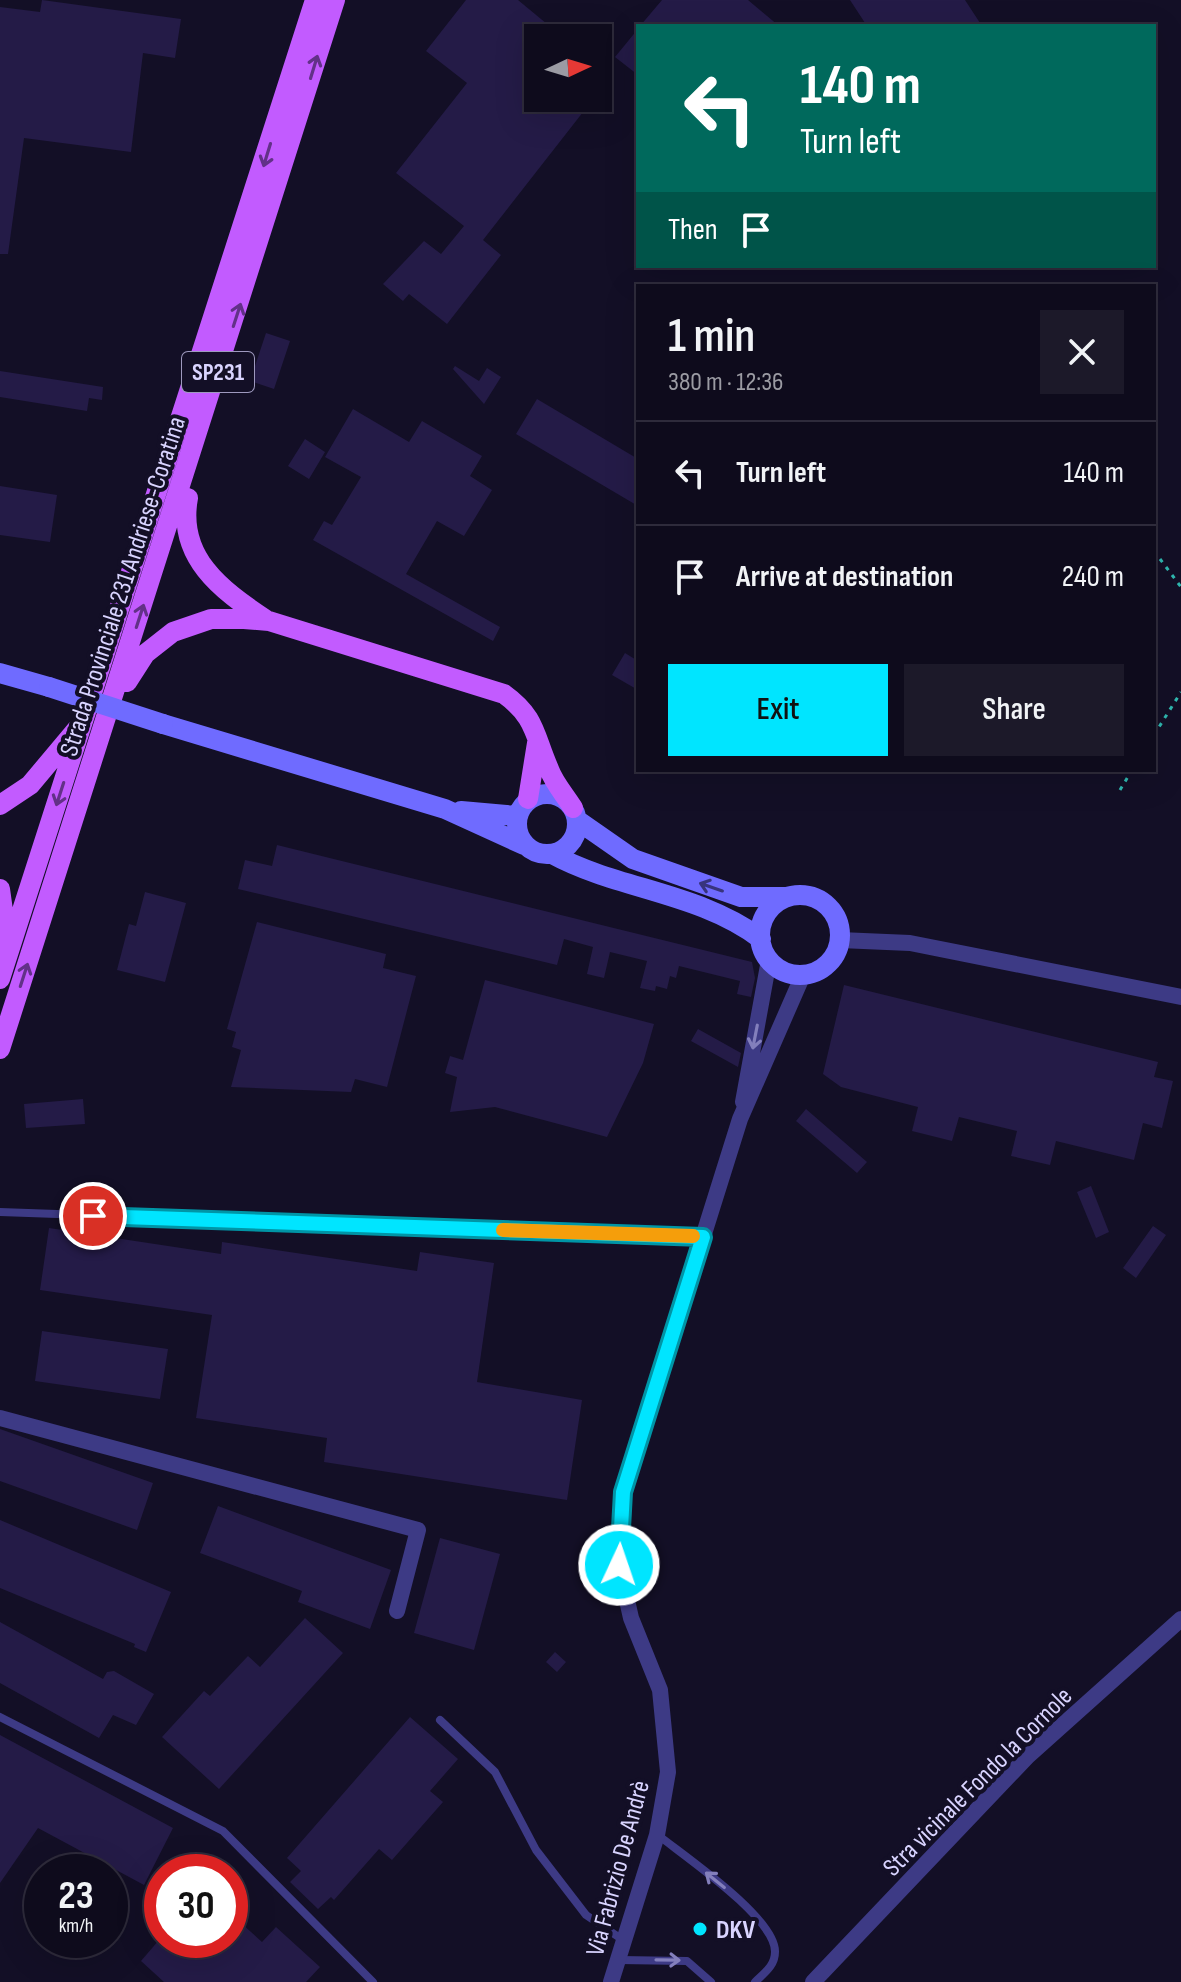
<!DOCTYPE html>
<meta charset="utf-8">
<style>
:root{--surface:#0e0b1c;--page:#1c1929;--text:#f1f3f6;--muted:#9b9ba3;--line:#2e2b3b;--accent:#00e5ff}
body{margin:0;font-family:"Sofia Sans Condensed",sans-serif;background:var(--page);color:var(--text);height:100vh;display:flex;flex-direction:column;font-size:30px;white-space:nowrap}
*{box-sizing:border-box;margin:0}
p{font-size:26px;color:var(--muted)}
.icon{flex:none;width:44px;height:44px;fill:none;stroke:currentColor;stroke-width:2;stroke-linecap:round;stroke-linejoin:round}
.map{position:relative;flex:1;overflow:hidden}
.panel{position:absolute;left:636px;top:284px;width:520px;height:488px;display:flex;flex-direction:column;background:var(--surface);border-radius:0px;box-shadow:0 8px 32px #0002,0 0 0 2px var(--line)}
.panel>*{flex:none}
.top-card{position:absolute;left:636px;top:24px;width:520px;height:244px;border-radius:0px;box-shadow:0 8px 32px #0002,0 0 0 2px var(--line);background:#00695c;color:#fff;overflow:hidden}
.needle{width:52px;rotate:86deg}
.controls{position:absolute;left:524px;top:24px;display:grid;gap:16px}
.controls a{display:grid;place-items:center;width:88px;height:88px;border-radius:0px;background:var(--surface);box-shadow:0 8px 32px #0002,0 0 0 2px var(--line);font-size:40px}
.speed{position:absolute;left:24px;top:1854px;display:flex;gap:16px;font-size:40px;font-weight:700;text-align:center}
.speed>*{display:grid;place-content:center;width:104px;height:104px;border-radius:50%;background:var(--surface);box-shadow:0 8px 32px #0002,0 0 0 2px var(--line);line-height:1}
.speed small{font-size:20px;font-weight:400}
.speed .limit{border:12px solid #d22;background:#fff;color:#111}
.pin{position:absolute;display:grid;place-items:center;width:68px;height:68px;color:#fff;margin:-34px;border:4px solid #fff;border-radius:50%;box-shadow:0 2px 8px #0007}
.me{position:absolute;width:88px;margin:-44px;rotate:3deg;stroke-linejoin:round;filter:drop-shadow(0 0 6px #0008)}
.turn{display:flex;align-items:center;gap:28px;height:168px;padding:0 32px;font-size:36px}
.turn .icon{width:104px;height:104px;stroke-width:2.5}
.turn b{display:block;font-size:56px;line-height:68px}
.then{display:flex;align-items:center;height:76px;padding:0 32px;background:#0003;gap:16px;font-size:30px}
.round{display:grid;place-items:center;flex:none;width:84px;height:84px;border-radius:0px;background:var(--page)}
.overview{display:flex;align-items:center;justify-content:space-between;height:136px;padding:0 32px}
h1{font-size:48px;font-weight:600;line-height:60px}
.cta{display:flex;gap:16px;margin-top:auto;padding:16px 32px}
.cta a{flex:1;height:92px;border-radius:0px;background:var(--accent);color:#111;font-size:32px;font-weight:600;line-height:92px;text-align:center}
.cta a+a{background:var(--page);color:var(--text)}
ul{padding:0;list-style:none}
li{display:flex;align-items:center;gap:24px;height:104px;padding:0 32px;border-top:2px solid var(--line)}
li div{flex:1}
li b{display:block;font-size:30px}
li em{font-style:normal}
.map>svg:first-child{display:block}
.building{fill:#241b47}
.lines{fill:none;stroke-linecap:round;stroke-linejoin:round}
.path{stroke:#2fb8b0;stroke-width:3;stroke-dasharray:4 6;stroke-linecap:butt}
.service{stroke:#3d3a85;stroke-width:8}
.minor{stroke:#3d3a85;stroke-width:16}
.secondary{stroke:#6f6bff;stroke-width:20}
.primary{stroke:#c25bff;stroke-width:20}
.secondary-bridge{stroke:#6f6bff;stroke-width:20}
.oneway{stroke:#623188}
.oneway2{stroke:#38347d}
.oneway3{stroke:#837fbc}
.route-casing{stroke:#0095a6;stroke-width:20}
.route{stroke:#00e5ff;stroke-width:14}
.slow{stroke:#f59e0b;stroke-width:14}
.poi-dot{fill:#00e5ff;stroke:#130f26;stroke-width:3}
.labels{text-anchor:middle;stroke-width:8;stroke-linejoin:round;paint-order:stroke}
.shield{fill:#130f26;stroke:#9e99be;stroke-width:2}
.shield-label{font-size:24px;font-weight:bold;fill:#d9d4ff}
.street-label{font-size:26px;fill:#d9d4ff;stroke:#130f26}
.poi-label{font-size:26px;font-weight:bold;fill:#d9d4ff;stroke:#130f26;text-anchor:start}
</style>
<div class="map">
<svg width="1181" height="1982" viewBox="0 0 1181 1982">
<rect width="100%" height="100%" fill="#130f26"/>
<path class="building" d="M 42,0 L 181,19 L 175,58 L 143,53 L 131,152 L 24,138 L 8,254 L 0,254 L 0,7 L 40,12 Z
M 466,0 L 518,0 L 547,24 L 527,51 L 538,60 L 538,98 L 594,98 L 483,240 L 501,255 L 447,324 L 409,294 L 403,301 L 383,284 L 424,241 L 441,254 L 464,226 L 396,173 L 467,83 L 426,51 Z
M 662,0 L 748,0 L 779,26 L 640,26 Z
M 850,0 L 965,0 L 982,26 L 867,26 Z
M 638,29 L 638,75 L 615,57 Z
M 266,333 L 290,341 L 274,389 L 250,381 Z
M 455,366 L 479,381 L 487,368 L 501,377 L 484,404 L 453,369 Z
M 0,371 L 103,387 L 102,400 L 89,398 L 87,411 L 0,397 Z
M 537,399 L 638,459 L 638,506 L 516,434 Z
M 353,409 L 409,442 L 422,421 L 482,456 L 470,476 L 492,490 L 464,536 L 437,521 L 406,574 L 500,627 L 493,641 L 313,540 L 324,521 L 332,525 L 361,477 L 325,457 Z
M 305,439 L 325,452 L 309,479 L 288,466 Z
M 0,486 L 57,495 L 50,542 L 0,535 Z
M 625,653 L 638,661 L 638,690 L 612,675 Z
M 277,845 L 752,962 L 755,978 L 751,997 L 737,994 L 740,981 L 679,966 L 676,978 L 670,976 L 667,989 L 656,986 L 655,991 L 640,988 L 647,961 L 610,952 L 604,978 L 587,974 L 593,947 L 564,939 L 557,965 L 238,889 L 245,860 L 272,866 Z
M 145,892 L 186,903 L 165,982 L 117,970 L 129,924 L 136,926 Z
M 257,922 L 386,954 L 383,968 L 416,976 L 387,1087 L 355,1079 L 351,1092 L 231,1087 L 241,1050 L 232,1047 L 236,1032 L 227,1029 Z
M 485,980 L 654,1024 L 643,1063 L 607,1137 L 495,1107 L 450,1112 L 457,1077 L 445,1073 L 450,1056 L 463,1060 Z
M 844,985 L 1158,1062 L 1154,1077 L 1173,1081 L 1162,1128 L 1143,1123 L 1134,1160 L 1056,1141 L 1050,1165 L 1011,1156 L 1017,1131 L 959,1117 L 952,1141 L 912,1131 L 918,1107 L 841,1087 L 823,1074 Z
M 698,1029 L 741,1053 L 738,1067 L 691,1041 Z
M 83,1099 L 85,1124 L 26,1128 L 24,1104 Z
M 806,1109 L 867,1162 L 857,1173 L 796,1121 Z
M 1091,1186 L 1109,1232 L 1096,1238 L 1077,1192 Z
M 1153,1226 L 1166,1235 L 1136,1278 L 1123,1268 Z
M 49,1228 L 221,1254 L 222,1242 L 417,1271 L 420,1252 L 494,1263 L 477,1382 L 582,1400 L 567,1500 L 324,1462 L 327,1438 L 196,1418 L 212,1315 L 40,1290 Z
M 42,1331 L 168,1349 L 160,1399 L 35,1381 Z
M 0,1429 L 153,1483 L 137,1530 L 0,1481 Z
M 218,1506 L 391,1570 L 370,1629 L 298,1602 L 302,1591 L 200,1553 Z
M 0,1520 L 171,1592 L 146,1652 L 134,1647 L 135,1644 L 0,1588 Z
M 440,1538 L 500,1554 L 474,1650 L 414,1633 Z
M 305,1618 L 343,1653 L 219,1789 L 162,1737 L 204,1691 L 210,1696 L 248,1656 L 260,1667 Z
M 0,1622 L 103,1679 L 107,1672 L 114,1671 L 154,1694 L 136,1725 L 113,1715 L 99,1738 L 0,1683 Z
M 555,1652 L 566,1662 L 557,1672 L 546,1662 Z
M 410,1717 L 458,1759 L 430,1791 L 443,1802 L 392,1860 L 379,1849 L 334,1900 L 331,1897 L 318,1909 L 290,1882 L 301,1871 L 287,1858 Z
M 0,1735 L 173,1828 L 144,1885 L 38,1828 L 0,1883 Z
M 230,1913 L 262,1942 L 276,1927 L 320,1967 L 306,1982 L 164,1982 L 141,1961 L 159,1940 L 230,1940 Z"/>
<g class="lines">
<path class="path" d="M 1154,551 L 1181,587
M 1154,735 L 1181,692
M 1120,790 L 1132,770"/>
<path class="service" d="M 0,1212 L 702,1237
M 0,1717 L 223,1831 L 373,1982
M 440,1720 L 495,1772 L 536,1850 L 586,1915 L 623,1940
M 658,1835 C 684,1856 776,1918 775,1952 C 775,1966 764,1973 755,1982
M 619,1960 L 687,1961 L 711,1982"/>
<path class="minor" d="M 840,940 L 910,943 L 1181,997
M 743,1102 L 769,960
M 0,1418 L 418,1530 L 397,1611
M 611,1982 L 657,1835 L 668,1772 L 660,1690 L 631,1618 L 619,1565 L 623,1492 L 740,1119 L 803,975
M 813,1982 L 1028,1756 L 1181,1619"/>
<path class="secondary" d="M 0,673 L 49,687
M 163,724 L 445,809 L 524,845
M517 824a30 30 0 1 1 60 0a30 30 0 1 1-60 0Z
M 461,811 L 517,816
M 577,820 L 633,859 L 741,897 L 787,897
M 552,854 C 618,890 699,892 761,939
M760 935a40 40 0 1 1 80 0a40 40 0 1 1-80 0Z"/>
<path class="primary" d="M 188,498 C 177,557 221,590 265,619
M 127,682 L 145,654 L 173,632 L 211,619 L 244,619 L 269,621 L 504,694 C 536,717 534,735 549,769 C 554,783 565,795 573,808
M 528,799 L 537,743
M 0,805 L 30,785 L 77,729
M 0,889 L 4,918 L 0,942
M 0,979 L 315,0
M 0,1049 L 335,0"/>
<path class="secondary-bridge" d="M 49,687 L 163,724"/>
</g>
<defs><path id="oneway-shaft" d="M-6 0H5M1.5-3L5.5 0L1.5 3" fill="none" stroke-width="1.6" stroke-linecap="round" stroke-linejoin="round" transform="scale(2)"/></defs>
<g class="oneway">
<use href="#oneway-shaft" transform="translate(314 67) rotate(-73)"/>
<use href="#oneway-shaft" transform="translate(267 155) rotate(107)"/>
<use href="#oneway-shaft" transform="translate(237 315) rotate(-72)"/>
<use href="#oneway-shaft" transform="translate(140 616) rotate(-72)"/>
<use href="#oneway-shaft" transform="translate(60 794) rotate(108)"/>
<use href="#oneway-shaft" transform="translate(24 975) rotate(-72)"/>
</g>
<use class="oneway2" href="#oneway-shaft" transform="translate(711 887) rotate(-161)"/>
<g class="oneway3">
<use href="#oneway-shaft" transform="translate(755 1037) rotate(101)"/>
<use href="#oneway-shaft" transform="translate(715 1880) rotate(-141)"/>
<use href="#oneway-shaft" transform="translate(668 1960) rotate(1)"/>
</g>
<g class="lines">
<defs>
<path id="route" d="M 93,1216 L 703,1237 L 623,1492 L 619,1565"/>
</defs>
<use href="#route" class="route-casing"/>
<use href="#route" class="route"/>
<path class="slow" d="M 503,1230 L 693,1236"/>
</g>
<circle class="poi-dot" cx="700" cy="1929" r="8"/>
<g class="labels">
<rect class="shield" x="182" y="352" width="72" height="40" rx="6"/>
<g class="shield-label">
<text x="218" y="380">SP231</text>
</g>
<g class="street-label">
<text transform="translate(122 586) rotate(-72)" y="9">Strada Provinciale 231 Andriese-Coratina</text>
<text transform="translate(977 1781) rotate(-45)" y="9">Stra vicinale Fondo la Cornole</text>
<text transform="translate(617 1868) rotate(-75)" y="9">Via Fabrizio De Andrè</text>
</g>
<g class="poi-label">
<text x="716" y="1938">DKV</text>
</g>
</g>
</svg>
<div class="controls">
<a><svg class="needle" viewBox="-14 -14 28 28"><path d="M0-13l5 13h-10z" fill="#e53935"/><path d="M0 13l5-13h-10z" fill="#9b9ba3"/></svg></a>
</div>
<div class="speed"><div>23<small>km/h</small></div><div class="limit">30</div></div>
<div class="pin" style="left:93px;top:1216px;background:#d93025"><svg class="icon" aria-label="arrive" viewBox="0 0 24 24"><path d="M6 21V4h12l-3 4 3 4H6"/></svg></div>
<svg class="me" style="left:619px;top:1565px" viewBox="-20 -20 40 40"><circle r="17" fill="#00e5ff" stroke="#fff" stroke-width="3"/><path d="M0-11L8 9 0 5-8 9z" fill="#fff"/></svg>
<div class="top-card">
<div class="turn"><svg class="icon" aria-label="left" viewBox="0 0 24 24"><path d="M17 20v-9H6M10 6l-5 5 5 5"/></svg><div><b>140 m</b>Turn left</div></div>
<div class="then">Then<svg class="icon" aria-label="arrive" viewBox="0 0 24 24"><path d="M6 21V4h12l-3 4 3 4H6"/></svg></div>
</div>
<section class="panel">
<div class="overview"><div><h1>1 min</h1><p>380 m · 12:36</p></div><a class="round"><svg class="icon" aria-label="close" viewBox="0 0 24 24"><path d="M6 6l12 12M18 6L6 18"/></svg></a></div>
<ul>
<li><svg class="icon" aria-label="left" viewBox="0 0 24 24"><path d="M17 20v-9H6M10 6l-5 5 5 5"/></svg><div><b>Turn left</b></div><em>140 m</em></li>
<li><svg class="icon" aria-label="arrive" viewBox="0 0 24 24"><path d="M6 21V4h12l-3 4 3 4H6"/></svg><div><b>Arrive at destination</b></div><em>240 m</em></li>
</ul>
<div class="cta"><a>Exit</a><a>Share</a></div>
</section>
</div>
